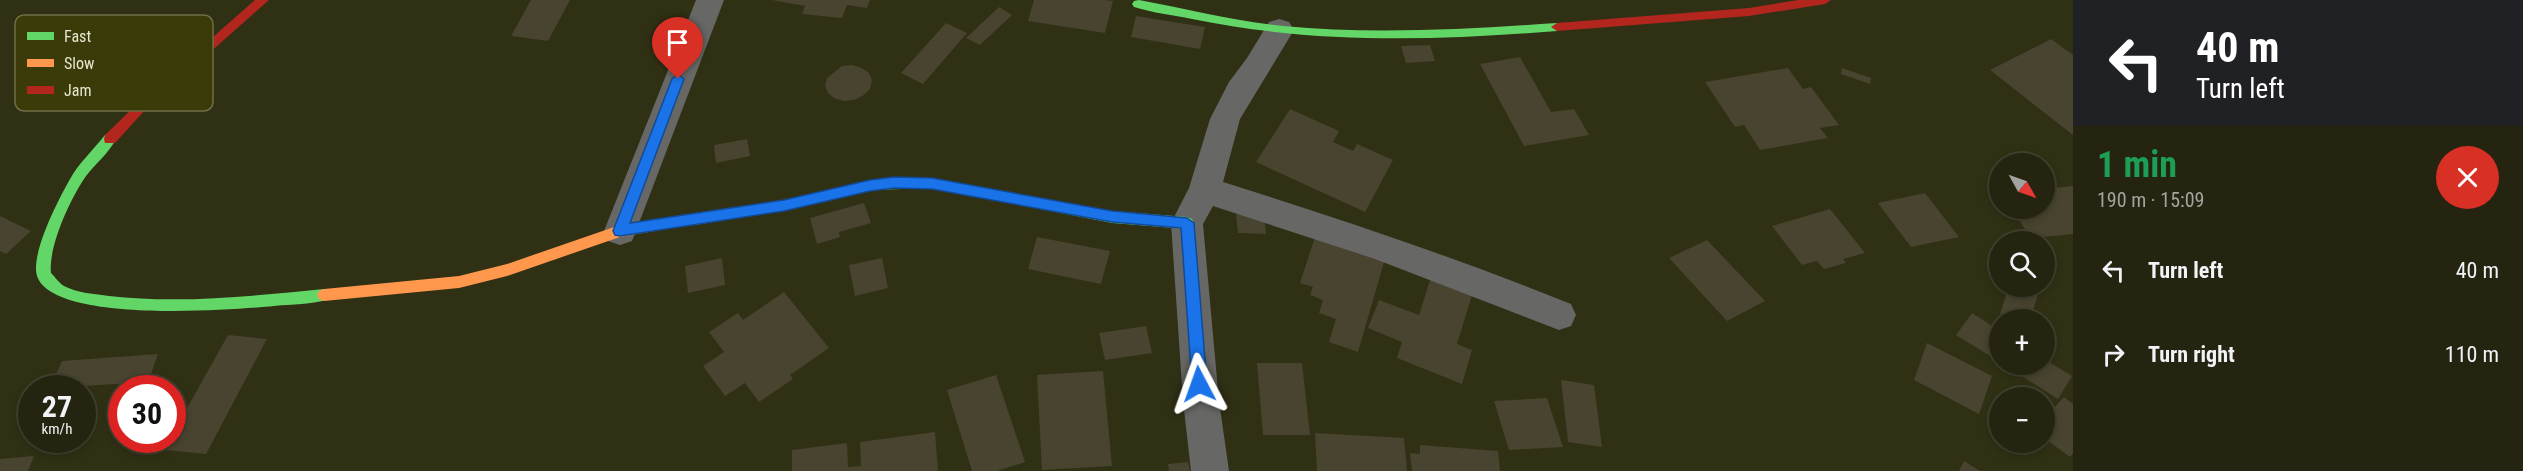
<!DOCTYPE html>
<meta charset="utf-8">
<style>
:root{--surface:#242410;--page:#2c2c19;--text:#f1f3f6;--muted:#a3a49f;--line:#414130}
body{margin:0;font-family:"Roboto Condensed",sans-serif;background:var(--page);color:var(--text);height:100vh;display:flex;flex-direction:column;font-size:22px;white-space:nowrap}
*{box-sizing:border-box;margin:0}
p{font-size:20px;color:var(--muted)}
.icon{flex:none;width:33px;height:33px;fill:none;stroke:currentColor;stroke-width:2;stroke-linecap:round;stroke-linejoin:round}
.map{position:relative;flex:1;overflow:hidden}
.panel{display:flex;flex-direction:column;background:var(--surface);width:450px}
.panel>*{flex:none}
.top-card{background:#202124;color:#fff;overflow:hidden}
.needle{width:39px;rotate:130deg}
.controls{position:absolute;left:1989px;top:153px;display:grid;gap:12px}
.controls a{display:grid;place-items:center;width:66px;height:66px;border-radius:50%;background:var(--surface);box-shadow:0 3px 9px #0003,0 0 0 2px var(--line);font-size:30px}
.speed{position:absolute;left:18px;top:375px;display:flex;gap:12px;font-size:30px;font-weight:700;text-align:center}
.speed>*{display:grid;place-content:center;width:78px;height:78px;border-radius:50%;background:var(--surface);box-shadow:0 3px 9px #0003,0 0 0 2px var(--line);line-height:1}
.speed small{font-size:15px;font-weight:400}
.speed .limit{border:9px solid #d22;background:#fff;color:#111}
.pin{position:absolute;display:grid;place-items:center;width:51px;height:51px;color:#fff;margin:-62px -26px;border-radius:50% 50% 50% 0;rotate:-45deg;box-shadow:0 0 6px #0007}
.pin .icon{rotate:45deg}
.me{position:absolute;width:66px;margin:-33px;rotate:356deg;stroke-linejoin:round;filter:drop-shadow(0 0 4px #0008)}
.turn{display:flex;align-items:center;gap:21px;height:126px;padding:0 24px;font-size:27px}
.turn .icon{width:78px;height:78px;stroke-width:2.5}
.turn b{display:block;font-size:42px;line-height:51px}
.round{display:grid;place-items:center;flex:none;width:63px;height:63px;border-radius:32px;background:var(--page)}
.headline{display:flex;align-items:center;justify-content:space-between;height:102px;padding:0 24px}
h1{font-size:36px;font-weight:700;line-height:45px;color:#1e9e55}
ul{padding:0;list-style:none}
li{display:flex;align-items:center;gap:18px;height:84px;padding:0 24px}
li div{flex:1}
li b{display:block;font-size:22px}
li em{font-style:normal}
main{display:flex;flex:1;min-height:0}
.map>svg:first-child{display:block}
.building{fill:#48442f}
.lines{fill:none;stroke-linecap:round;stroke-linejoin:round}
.street{fill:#676765;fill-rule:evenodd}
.fast{fill:#63d668;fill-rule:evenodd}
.slow{fill:#ff974d;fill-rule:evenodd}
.jam{fill:#b3261e;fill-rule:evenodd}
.route{fill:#1a73e8;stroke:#114b97;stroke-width:1.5}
.key{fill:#3b3b0a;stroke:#6e6f45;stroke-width:1.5}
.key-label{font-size:16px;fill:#e6e7ce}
</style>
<main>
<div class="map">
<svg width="2073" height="471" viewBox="0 0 2073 471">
<rect width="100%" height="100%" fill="#303015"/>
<path class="building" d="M 531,0 L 570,0 L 548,41 L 511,36 Z
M 772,0 L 870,0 L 867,8 L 847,5 L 842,18 L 802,14 L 805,6 Z
M 1034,0 L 1105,0 L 1113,1 L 1105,33 L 1028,21 Z
M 999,7 L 1012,15 L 980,45 L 966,38 Z
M 1136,16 L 1205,27 L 1200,49 L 1131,37 Z
M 946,23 L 967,33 L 923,84 L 901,73 Z
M 2051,39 L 2073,55 L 2073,135 L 1990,70 Z
M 1430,45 L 1435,61 L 1406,63 L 1401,46 Z
M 1520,57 L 1551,112 L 1574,109 L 1589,135 L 1524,146 L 1480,64 Z
M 852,65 L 862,68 L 869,73 L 872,80 L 870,89 L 864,95 L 854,100 L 844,101 L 834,98 L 828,93 L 825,86 L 827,78 L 842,66 Z
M 1788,68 L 1803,89 L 1811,87 L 1839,125 L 1820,128 L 1828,138 L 1760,150 L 1744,125 L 1735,127 L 1705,82 Z
M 1842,68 L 1871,78 L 1870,84 L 1841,74 Z
M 1290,109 L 1339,131 L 1333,142 L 1353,151 L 1357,144 L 1393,160 L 1365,212 L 1256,162 Z
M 747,139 L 750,156 L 716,163 L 714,145 Z
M 2073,186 L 2073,234 L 2031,238 L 2011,208 L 2044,208 L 2044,189 Z
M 1925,193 L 1959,237 L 1911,247 L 1878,203 Z
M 864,203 L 871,223 L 839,232 L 840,237 L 817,244 L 810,218 Z
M 1830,209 L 1865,253 L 1843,259 L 1846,263 L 1824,269 L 1817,261 L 1802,265 L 1772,226 Z
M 1236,214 L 1264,215 L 1266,234 L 1238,233 Z
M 0,216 L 31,231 L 6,254 L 0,251 Z
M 1037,237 L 1110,251 L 1101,284 L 1028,269 Z
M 1315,237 L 1387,252 L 1358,352 L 1329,342 L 1336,319 L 1319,313 L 1323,300 L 1310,295 L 1313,287 L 1300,283 Z
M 1707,240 L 1765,301 L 1727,321 L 1669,258 Z
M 722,258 L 725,285 L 688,293 L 685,266 Z
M 882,258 L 888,288 L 855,296 L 849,265 Z
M 1431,277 L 1473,292 L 1457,344 L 1472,350 L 1462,384 L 1397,358 L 1402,342 L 1368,328 L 1379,300 L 1419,315 Z
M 2009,286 L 2023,286 L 2038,294 L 2030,320 L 2011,320 L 2000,314 Z
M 784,292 L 829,348 L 790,375 L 793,379 L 759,402 L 745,383 L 725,396 L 703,366 L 724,352 L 709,332 L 738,313 L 743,320 Z
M 1972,313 L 2000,331 L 2000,362 L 1956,335 Z
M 1146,326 L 1152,353 L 1105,360 L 1099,333 Z
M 228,335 L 267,339 L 206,454 L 164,450 L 170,440 L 172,440 L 172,435 Z
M 1927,343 L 1992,376 L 1979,414 L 1914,380 Z
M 158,354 L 148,382 L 50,388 L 62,361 Z
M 2044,359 L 2072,376 L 2058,399 L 2003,364 L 2044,364 Z
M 1257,363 L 1302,363 L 1310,435 L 1263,435 Z
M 1103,371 L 1112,466 L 1042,470 L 1037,375 Z
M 996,375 L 1025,462 L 997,471 L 972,471 L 947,390 Z
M 1561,380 L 1594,385 L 1602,447 L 1568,442 Z
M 2064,397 L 2073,404 L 2073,453 L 2070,457 L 2044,438 L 2044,419 Z
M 1547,398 L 1563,447 L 1509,450 L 1494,401 Z
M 935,432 L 938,471 L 792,471 L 792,450 L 847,443 L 848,467 L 861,466 L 860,442 Z
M 1315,433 L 1404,438 L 1407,471 L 1317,471 Z
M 1420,445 L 1498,451 L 1500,471 L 1412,471 L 1410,453 L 1420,454 Z
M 34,456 L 28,471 L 0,471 L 0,459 Z
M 1964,461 L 1980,471 L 1959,471 Z
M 1188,462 L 1190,471 L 1169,471 L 1168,464 Z"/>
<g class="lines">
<path class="street" d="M 696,0 L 724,0 L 636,231 L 632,241 L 620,245 L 608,241 L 604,231 Z
M 1279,19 L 1289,22 L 1294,30 L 1240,119 L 1223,182 C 1341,219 1457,258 1571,304 L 1576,315 L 1571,326 L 1559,330 L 1375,259 L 1213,206 L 1203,224 L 1219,401 L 1229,471 L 1191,471 L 1183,401 L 1171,223 L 1189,188 L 1210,119 L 1229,82 L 1247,58 L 1269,22 Z"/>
<path class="fast" d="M 1139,0 C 1187,9 1235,21 1283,26 C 1375,35 1466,29 1557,23 L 1563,27 L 1557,31 C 1432,41 1315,44 1192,19 C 1173,15 1153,13 1134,7 L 1132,4 L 1134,1 Z
M 110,134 L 116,139 C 109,153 96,163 86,176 C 71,197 48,247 51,273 C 55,277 59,283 64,286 C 77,293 95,294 109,296 C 180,304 253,296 324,289 L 329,291 L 331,295 L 329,299 C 312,305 292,304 274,306 C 233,310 53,324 37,276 C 30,253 61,194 73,174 C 82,160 95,148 105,135 Z
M 932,178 L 1112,211 L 1187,217 L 1192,219 L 1194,223 L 1192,227 L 1187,229 L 1112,223 L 932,188 L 870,190 L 784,210 L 695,225 L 690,223 L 688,219 L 690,215 L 695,213 L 784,200 L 870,180 Z"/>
<path class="slow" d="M 695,213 L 700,215 L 702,219 L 700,223 L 620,237 L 507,276 L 459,288 L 324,301 L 319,299 L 317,295 L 319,291 L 324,289 L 459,276 L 507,264 L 620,225 Z"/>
<path class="jam" d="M 255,0 L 269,0 L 146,109 L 115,143 L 105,143 L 104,139 L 105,135 L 138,103 Z
M 1798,0 L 1831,0 L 1825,4 L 1749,16 L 1557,31 L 1551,27 L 1557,23 L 1749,8 Z"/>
</g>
<path class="route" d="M 678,74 L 684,79 L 630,223 L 784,200 L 870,180 L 894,177 L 932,178 L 1112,211 L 1187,218 L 1194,223 L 1207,384 L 1204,389 L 1199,391 L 1194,389 L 1192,384 L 1181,228 L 1112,222 L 932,189 L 894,188 L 870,191 L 784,211 L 620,236 L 615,235 L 613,231 L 672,79 Z"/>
<rect x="15" y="15" width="198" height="96" rx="9" class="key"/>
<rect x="27" y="32" width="27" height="8" fill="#63d668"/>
<rect x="27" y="59" width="27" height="8" fill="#ff974d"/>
<rect x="27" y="86" width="27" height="8" fill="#b3261e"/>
<g class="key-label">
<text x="64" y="42">Fast</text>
<text x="64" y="69">Slow</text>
<text x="64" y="96">Jam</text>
</g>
</svg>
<div class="controls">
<a><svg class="needle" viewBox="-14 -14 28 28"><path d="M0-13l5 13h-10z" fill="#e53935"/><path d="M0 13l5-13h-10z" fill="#a3a49f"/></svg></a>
<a><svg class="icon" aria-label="search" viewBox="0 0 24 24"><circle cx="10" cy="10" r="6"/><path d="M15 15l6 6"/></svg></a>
<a>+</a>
<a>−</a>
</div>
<div class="speed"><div>27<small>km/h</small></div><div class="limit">30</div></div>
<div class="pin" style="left:678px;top:79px;background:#d93025"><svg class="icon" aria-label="arrive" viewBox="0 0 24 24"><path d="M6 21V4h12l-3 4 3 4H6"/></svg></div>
<svg class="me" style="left:1199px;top:384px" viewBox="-20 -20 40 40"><path d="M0-17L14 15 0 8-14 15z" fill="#1a73e8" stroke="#fff" stroke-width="4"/></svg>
</div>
<section class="panel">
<div class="top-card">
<div class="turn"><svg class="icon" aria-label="left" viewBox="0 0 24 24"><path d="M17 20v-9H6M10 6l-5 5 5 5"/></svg><div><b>40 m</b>Turn left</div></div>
</div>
<div class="headline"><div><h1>1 min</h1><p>190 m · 15:09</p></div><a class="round" style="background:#d93025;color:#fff"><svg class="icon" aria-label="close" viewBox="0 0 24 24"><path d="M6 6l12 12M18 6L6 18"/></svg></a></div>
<ul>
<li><svg class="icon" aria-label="left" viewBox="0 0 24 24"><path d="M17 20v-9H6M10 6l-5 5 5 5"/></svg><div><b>Turn left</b></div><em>40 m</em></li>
<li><svg class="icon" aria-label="right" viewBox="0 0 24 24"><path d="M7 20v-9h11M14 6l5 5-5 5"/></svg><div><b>Turn right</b></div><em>110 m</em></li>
</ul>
</section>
</main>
